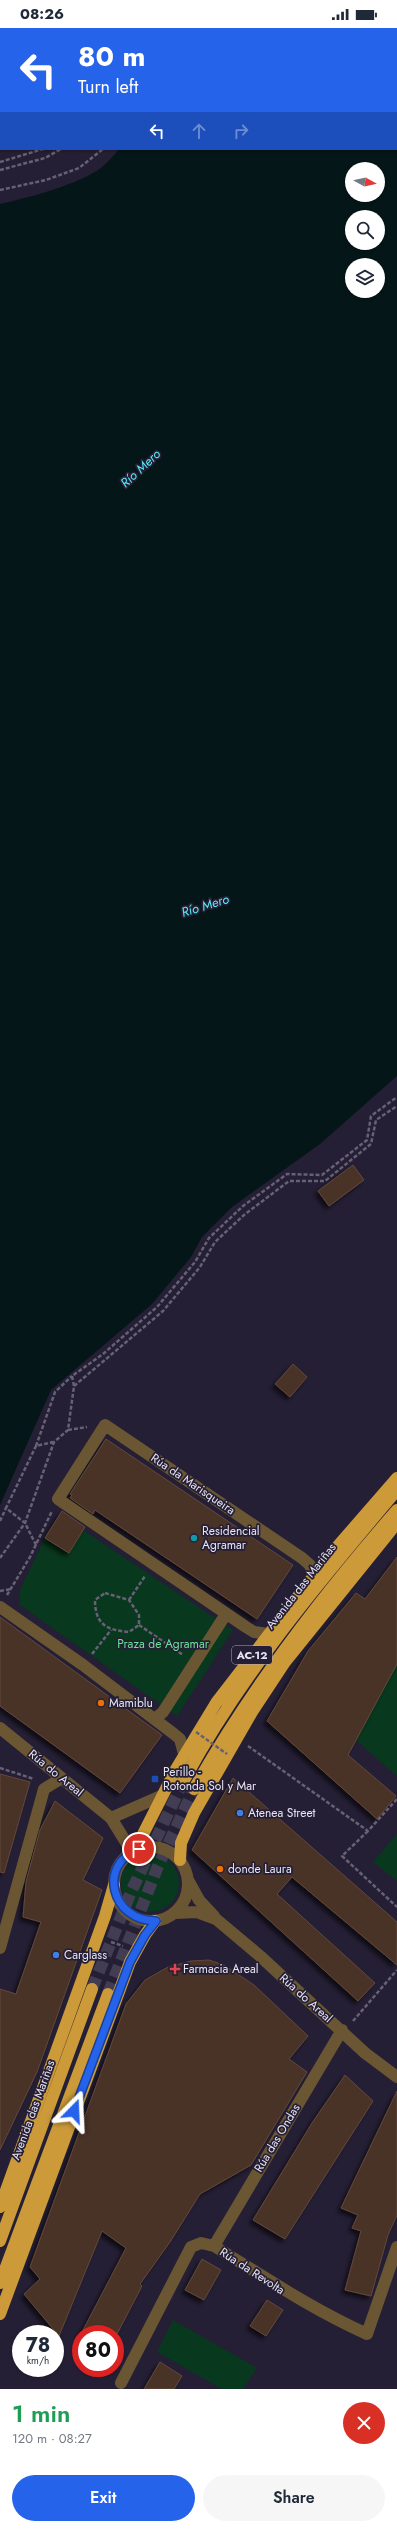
<!DOCTYPE html>
<meta charset="utf-8">
<style>
:root{--surface:#fff;--page:#f6f6f7;--text:#1f2937;--muted:#747a83;--accent:#2563eb}
body{margin:0;font-family:Jost,sans-serif;background:var(--page);color:var(--text);height:100vh;display:flex;flex-direction:column;font-size:15px;white-space:nowrap}
*{box-sizing:border-box;margin:0}
p{font-size:13px;color:var(--muted)}
.icon{flex:none;width:22px;height:22px;fill:none;stroke:currentColor;stroke-width:2;stroke-linecap:round;stroke-linejoin:round}
.map{position:relative;height:2361px;overflow:hidden}
.panel{display:flex;flex-direction:column;background:var(--surface);flex:1}
.panel>*{flex:none}
.banner{position:absolute;left:0px;top:0px;width:397px;height:122px;box-shadow:0 1px 3px #0004;background:#2563eb;color:#fff;overflow:hidden}
.needle{width:26px;rotate:98deg}
.controls{position:absolute;left:345px;top:134px;display:grid;gap:8px}
.controls a{display:grid;place-items:center;width:40px;height:40px;border-radius:50%;background:var(--surface);box-shadow:0 1px 3px #0004;font-size:20px}
.speed{position:absolute;left:12px;top:2297px;display:flex;gap:8px;font-size:20px;font-weight:700;text-align:center}
.speed>*{display:grid;place-content:center;width:52px;height:52px;border-radius:50%;background:var(--surface);box-shadow:0 1px 3px #0004;line-height:1}
.speed small{font-size:10px;font-weight:400}
.speed .limit{border:6px solid #d22;background:#fff;color:#111}
.pin{position:absolute;display:grid;place-items:center;width:34px;height:34px;color:#fff;margin:-17px;border:2px solid #fff;border-radius:50%;box-shadow:0 1px 4px #0007}
.me{position:absolute;width:44px;margin:-22px;rotate:21deg;stroke-linejoin:round;filter:drop-shadow(0 0 3px #0008)}
.turn{display:flex;align-items:center;gap:14px;height:84px;padding:0 12px;font-size:18px}
.turn .icon{width:52px;height:52px;stroke-width:2.5}
.turn b{display:block;font-size:28px;line-height:34px}
.lanes{display:flex;align-items:center;height:38px;padding:0 12px;background:#0003;justify-content:center;gap:20px;direction:ltr}
.lanes .off{opacity:.35}
.round{display:grid;place-items:center;flex:none;width:42px;height:42px;border-radius:21px;background:var(--page)}
.head{display:flex;align-items:center;justify-content:space-between;height:68px;padding:0 12px}
h1{font-size:24px;font-weight:600;line-height:30px;color:#1e9e55}
.cta{display:flex;gap:8px;margin-top:auto;padding:8px 12px}
.cta a{flex:1;height:46px;border-radius:24px;background:var(--accent);color:#fff;font-size:16px;font-weight:600;line-height:46px;text-align:center}
.cta a+a{background:var(--page);color:var(--text)}
.status{display:flex;justify-content:space-between;align-items:center;height:28px;padding:0 20px;background:var(--surface);direction:ltr}
.status svg{height:11px;fill:currentColor}
.map>svg:first-child{display:block}
.green{fill:#08381d}
.water{fill:#041617;fill-rule:evenodd}
.building{fill:#4a3226;stroke:#62483c;filter:url(#shadow)}
.lines{fill:none;stroke-linecap:round;stroke-linejoin:round}
.highway-tunnel{stroke:#423d52;stroke-width:12;stroke-dasharray:12 6;stroke-linecap:butt}
.path{stroke:#666175;stroke-width:2.5;stroke-dasharray:4 2;stroke-linecap:butt}
.minor{stroke:#6a5633;stroke-width:12}
.highway{stroke:#cc9a39;stroke-width:12}
.path-bridge{stroke:#666175;stroke-width:2.5;stroke-dasharray:4 2;stroke-linecap:butt}
.route-casing{stroke:#184099;stroke-width:10}
.route{stroke:#2563eb;stroke-width:7}
.culture-dot{fill:#0f9aa8;stroke:#251f35;stroke-width:1.5}
.food-dot{fill:#e8710a;stroke:#251f35;stroke-width:1.5}
.transit-dot{fill:#1a4fb4;stroke:#251f35;stroke-width:1.5}
.shop-dot{fill:#3f7fe0;stroke:#251f35;stroke-width:1.5}
.health-dot{fill:#e0444e;stroke:#251f35;stroke-width:1.5}
.labels{text-anchor:middle;stroke-width:3.5;stroke-linejoin:round;paint-order:stroke}
.shield{fill:#251f35;stroke:#ada9ba;stroke-width:1}
.shield-label{font-size:11px;font-weight:bold;fill:#e7e4f3}
.street-label{font-size:12px;fill:#e7e4f3;stroke:#251f35}
.poi-label{font-size:12px;fill:#e7e4f3;stroke:#251f35;text-anchor:start}
.park-label{font-size:12px;fill:#68e395;stroke:#251f35}
.water-label{font-size:13px;font-style:italic;fill:#58ecf9;stroke:#251f35}
</style>
<div class="status"><b>08:26</b><svg viewBox="0 0 49 12"><path d="M0 12V9h3v3zM5 12V6h3v6zM10 12V3h3v9zM15 12V0h3v12zM26 1h20v11H26zM47 4h2v5h-2z"/></svg></div>
<div class="map">
<svg width="397" height="2361" viewBox="0 0 397 2361">
<defs>
<filter id="shadow"><feDropShadow dx="-3.5" dy="3.5" stdDeviation="2" flood-color="#0009"/></filter>
</defs>
<rect width="100%" height="100%" fill="#251f35"/>
<path class="green" d="M 83,1502 L 233,1602 L 177,1688 L 20,1577 L 20,1562 L 45,1510 Z
M 397,1635 L 397,1748 L 356,1712 Z
M 397,1806 L 397,1853 L 373,1834 Z
M121 1855a29 29 0 1 1 58 0a29 29 0 1 1-58 0Z
M 173,2292 L 257,2340 L 243,2361 L 222,2361 L 157,2324 Z"/>
<path class="water" d="M 175,0 L 397,0 L 397,1048 L 320,1116 L 232,1179 L 202,1209 L 191,1229 L 152,1276 L 51,1362 L 0,1477 L 0,176 C 27,170 81,156 102,139 C 108,134 114,127 119,121 L 396,121 L 396,1 ZM 352,141 L 378,141 L 378,167 L 352,167 ZM 352,189 L 378,189 L 378,215 L 352,215 ZM 352,237 L 378,237 L 378,263 L 352,263 Z"/>
<path class="building" d="M 353,1137 L 364,1152 L 329,1178 L 318,1163 Z
M 293,1336 L 307,1349 L 290,1369 L 275,1356 Z
M 106,1411 L 293,1537 L 257,1591 L 95,1482 L 93,1486 L 70,1470 L 72,1467 L 70,1466 Z
M 62,1483 L 85,1499 L 69,1525 L 45,1510 Z
M 397,1529 L 397,1636 L 348,1727 L 396,1768 L 377,1791 L 267,1693 L 308,1623 L 356,1565 L 365,1571 Z
M 0,1589 L 162,1707 L 120,1765 L 0,1678 Z
M 0,1746 L 30,1754 L 4,1845 L 0,1844 Z
M 233,1750 L 397,1894 L 397,1937 L 292,1849 L 277,1866 L 375,1955 L 358,1973 L 192,1822 Z
M 55,1773 L 103,1810 L 83,1852 L 102,1862 L 37,2044 L 0,2122 L 0,1961 L 16,1966 L 41,1894 L 23,1889 L 26,1854 L 40,1802 Z
M 209,1932 L 224,1937 L 254,1957 L 308,2008 L 289,2031 L 307,2044 L 251,2137 L 200,2166 L 170,2214 L 140,2256 L 142,2258 L 117,2306 L 81,2306 L 126,2220 L 102,2203 L 59,2308 L 24,2266 L 40,2251 L 30,2239 L 126,1976 L 145,1952 L 168,1939 L 191,1933 Z
M 345,2047 L 373,2073 L 285,2211 L 253,2192 L 312,2095 Z
M 397,2063 L 397,2187 L 388,2207 L 371,2268 L 345,2262 L 361,2203 L 352,2200 L 358,2187 L 341,2180 Z
M 202,2231 L 221,2242 L 204,2272 L 185,2262 Z
M 267,2272 L 283,2282 L 266,2308 L 250,2298 Z
M 160,2334 L 182,2348 L 174,2361 L 144,2361 Z"/>
<g class="lines">
<path class="highway-tunnel" d="M 92,1961 L 131,1864 L 182,1756
M 108,1966 L 158,1838 L 194,1761"/>
<path class="path" d="M 133,1 L 133,0
M 141,1 L 141,0
M 162,1 L 162,0
M 0,134 L 43,121
M 0,142 L 45,130 L 61,121
M 0,162 L 46,152 L 79,140 L 103,121
M 74,1358 L 163,1283 L 200,1239 L 215,1214 L 244,1187 L 289,1153 L 325,1153 L 371,1116 L 376,1092 L 397,1078
M 68,1402 L 87,1399
M 36,1418 L 55,1364 L 72,1348
M 0,1493 L 6,1480
M 36,1517 L 25,1495 L 6,1480 L 36,1418 L 53,1414
M 0,1530 L 25,1495 L 54,1414 L 68,1402 L 74,1358 L 72,1348 L 103,1326 L 157,1279 L 195,1234 L 209,1210 L 243,1178 L 287,1146 L 322,1147 L 367,1112 L 371,1088 L 397,1069
M 0,1563 L 11,1561
M 105,1565 L 129,1572 L 139,1587 L 139,1597 L 129,1604 C 107,1602 95,1597 95,1572 Z
M 7,1567 L 30,1529 L 52,1483
M 129,1572 L 145,1548
M 139,1597 L 183,1627
M 92,1626 L 111,1602
M 248,1718 L 368,1803 L 397,1771
M 0,1740 L 34,1751
M 368,1803 L 342,1828 L 397,1879
M 111,1914 L 123,1918
M 353,1993 L 397,1942"/>
<path class="minor" d="M 0,1579 L 83,1637 L 174,1706 L 180,1711 L 184,1726
M 268,1606 L 254,1604 L 246,1599 L 58,1471 L 105,1397 L 302,1530 L 310,1537 L 314,1549
M 155,1691 L 163,1684 L 226,1586
M 0,1700 L 111,1790 L 132,1824
M 111,1790 L 161,1768
M114 1856a37 37 0 1 1 74 0a37 37 0 1 1-74 0Z
M 188,1852 L 199,1872 L 214,1888
M 174,1885 L 197,1884 L 216,1891 L 260,1928 L 365,2025 L 397,2049
M 0,1920 L 44,1761 L 62,1750
M 214,2218 L 342,2002
M 121,2355 L 191,2219 L 201,2215 L 214,2218 C 266,2250 310,2280 367,2306 L 397,2219"/>
<path class="highway" d="M 182,1756 C 239,1649 319,1554 397,1462
M 194,1761 C 251,1660 321,1569 397,1482
M 135,1822 L 176,1741 L 216,1675 L 330,1527 L 397,1450
M 180,1832 L 181,1815 L 194,1785 L 252,1684 L 285,1634 L 397,1495
M 0,2179 L 105,1888 L 114,1857
M 0,2213 L 92,1961
M 0,2255 L 108,1966
M 0,2286 L 130,1934 L 145,1907 L 155,1893"/>
<path class="path-bridge" d="M 196,1704 L 227,1726"/>
</g>
<g class="lines">
<defs>
<path id="route" d="M 74,2083 L 130,1934 L 145,1907 L 156,1893 C 111,1893 97,1836 139,1821"/>
</defs>
<use href="#route" class="route-casing"/>
<use href="#route" class="route"/>
</g>
<circle class="culture-dot" cx="194" cy="1510" r="4"/>
<g class="food-dot">
<circle cx="101" cy="1675" r="4"/>
<circle cx="220" cy="1841" r="4"/>
</g>
<rect class="transit-dot" x="151" y="1747" width="8" height="8" rx="2"/>
<g class="shop-dot">
<circle cx="240" cy="1785" r="4"/>
<circle cx="56" cy="1927" r="4"/>
</g>
<path class="health-dot" d="M173 1935h4v4h4v4h-4v4h-4v-4h-4v-4h4z"/>
<g class="labels">
<rect class="shield" x="232" y="1618" width="40" height="18" rx="3"/>
<g class="shield-label">
<text x="252" y="1631">AC-12</text>
</g>
<g class="street-label">
<text transform="translate(193 1456) rotate(34)" y="4">Rúa da Marisqueira</text>
<text transform="translate(301 1558) rotate(-52)" y="4">Avenida das Mariñas</text>
<text transform="translate(56 1745) rotate(39)" y="4">Rúa do Areal</text>
<text transform="translate(306 1970) rotate(42)" y="4">Rúa do Areal</text>
<text transform="translate(33 2082) rotate(-70)" y="4">Avenida das Mariñas</text>
<text transform="translate(277 2110) rotate(-59)" y="4">Rúa das Ondas</text>
<text transform="translate(252 2243) rotate(33)" y="4">Rúa da Revolta</text>
</g>
<g class="poi-label">
<text x="202" y="1507">Residencial<tspan x="202" dy="14">Agramar</tspan></text>
<text x="109" y="1679">Mamiblu</text>
<text x="163" y="1748">Perillo -<tspan x="163" dy="14">Rotonda Sol y Mar</tspan></text>
<text x="248" y="1789">Atenea Street</text>
<text x="228" y="1845">donde Laura</text>
<text x="64" y="1931">Carglass</text>
<text x="183" y="1945">Farmacia Areal</text>
</g>
<g class="park-label">
<text x="163" y="1620">Praza de Agramar</text>
</g>
<g class="water-label">
<text transform="translate(140 440) rotate(-43)" y="5">Río Mero</text>
<text transform="translate(205 877) rotate(-17)" y="5">Río Mero</text>
</g>
</g>
</svg>
<div class="controls">
<a><svg class="needle" viewBox="-14 -14 28 28"><path d="M0-13l5 13h-10z" fill="#e53935"/><path d="M0 13l5-13h-10z" fill="#747a83"/></svg></a>
<a><svg class="icon" aria-label="search" viewBox="0 0 24 24"><circle cx="10" cy="10" r="6"/><path d="M15 15l6 6"/></svg></a>
<a><svg class="icon" aria-label="layers" viewBox="0 0 24 24"><path d="M12 4l9 5-9 5-9-5zM3 14l9 5 9-5"/></svg></a>
</div>
<div class="speed"><div>78<small>km/h</small></div><div class="limit">80</div></div>
<div class="pin" style="left:139px;top:1821px;background:#d93025"><svg class="icon" aria-label="arrive" viewBox="0 0 24 24"><path d="M6 21V4h12l-3 4 3 4H6"/></svg></div>
<svg class="me" style="left:74px;top:2083px" viewBox="-20 -20 40 40"><path d="M0-17L14 15 0 8-14 15z" fill="#2563eb" stroke="#fff" stroke-width="4"/></svg>
<div class="banner">
<div class="turn"><svg class="icon" aria-label="left" viewBox="0 0 24 24"><path d="M17 20v-9H6M10 6l-5 5 5 5"/></svg><div><b>80 m</b>Turn left</div></div>
<div class="lanes"><svg class="icon" aria-label="left" viewBox="0 0 24 24"><path d="M17 20v-9H6M10 6l-5 5 5 5"/></svg><svg class="icon off" aria-label="ahead" viewBox="0 0 24 24"><path d="M12 20V5M6 11l6-6 6 6"/></svg><svg class="icon off" aria-label="right" viewBox="0 0 24 24"><path d="M7 20v-9h11M14 6l5 5-5 5"/></svg></div>
</div>
</div>
<section class="panel">
<div class="head"><div><h1>1 min</h1><p>120 m · 08:27</p></div><a class="round" style="background:#d93025;color:#fff"><svg class="icon" aria-label="close" viewBox="0 0 24 24"><path d="M6 6l12 12M18 6L6 18"/></svg></a></div>
<div class="cta"><a>Exit</a><a>Share</a></div>
</section>
